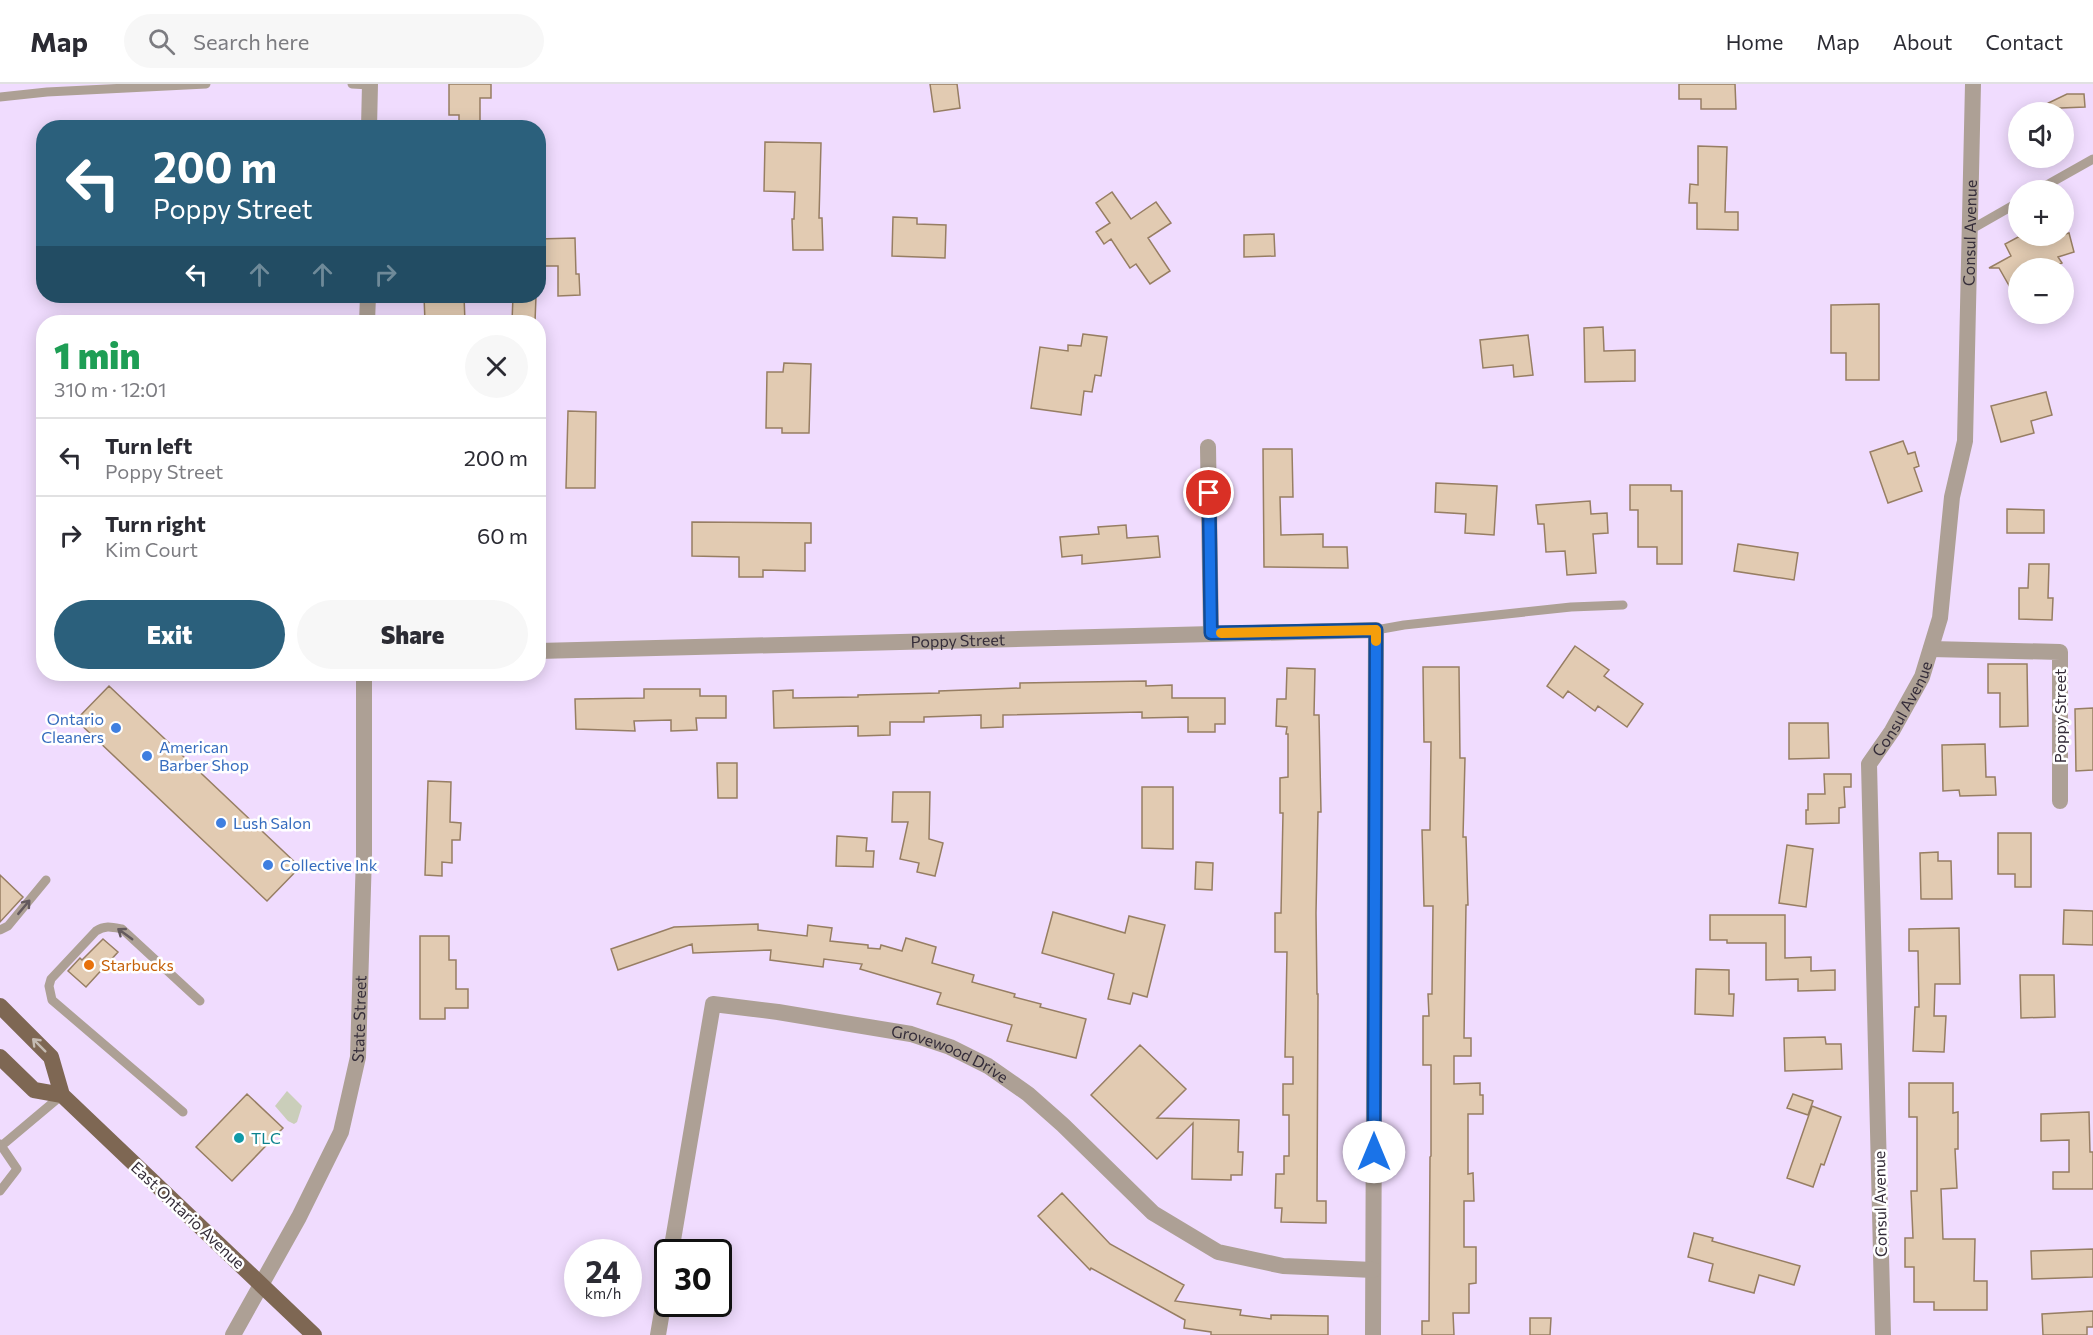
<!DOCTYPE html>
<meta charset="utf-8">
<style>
:root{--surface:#fff;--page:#f7f7f7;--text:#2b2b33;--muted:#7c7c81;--line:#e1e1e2;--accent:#2b607c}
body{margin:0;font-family:Commissioner,sans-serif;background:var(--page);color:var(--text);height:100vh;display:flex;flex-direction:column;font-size:22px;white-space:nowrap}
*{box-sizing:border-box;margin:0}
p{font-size:20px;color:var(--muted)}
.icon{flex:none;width:33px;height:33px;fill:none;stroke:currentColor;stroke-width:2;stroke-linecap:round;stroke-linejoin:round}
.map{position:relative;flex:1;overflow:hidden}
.side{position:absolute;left:36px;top:231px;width:510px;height:366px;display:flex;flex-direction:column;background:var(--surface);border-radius:24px;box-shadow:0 3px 15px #0003}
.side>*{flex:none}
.guide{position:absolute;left:36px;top:36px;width:510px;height:183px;border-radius:24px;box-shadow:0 3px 15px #0003;background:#2b607c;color:#fff;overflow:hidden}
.buttons{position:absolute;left:2008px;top:18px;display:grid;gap:12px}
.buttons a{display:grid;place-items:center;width:66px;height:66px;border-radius:50%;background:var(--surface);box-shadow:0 3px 15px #0003;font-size:30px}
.speed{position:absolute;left:564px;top:1155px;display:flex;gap:12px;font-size:30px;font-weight:700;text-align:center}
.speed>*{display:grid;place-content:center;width:78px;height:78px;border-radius:50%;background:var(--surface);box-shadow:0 3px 15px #0003;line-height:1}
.speed small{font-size:15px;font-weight:400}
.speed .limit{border:3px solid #111;border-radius:9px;background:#fff;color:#111}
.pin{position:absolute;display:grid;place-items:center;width:51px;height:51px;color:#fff;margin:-26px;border:3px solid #fff;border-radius:50%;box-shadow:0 2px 6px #0007}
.me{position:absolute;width:66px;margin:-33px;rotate:0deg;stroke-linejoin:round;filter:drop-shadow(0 0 4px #0008)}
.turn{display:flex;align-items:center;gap:21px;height:126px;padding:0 18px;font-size:27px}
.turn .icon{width:78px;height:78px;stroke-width:2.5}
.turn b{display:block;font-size:42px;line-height:51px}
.lanes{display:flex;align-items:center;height:57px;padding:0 18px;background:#0003;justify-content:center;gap:30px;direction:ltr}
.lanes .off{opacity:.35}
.round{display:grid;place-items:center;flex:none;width:63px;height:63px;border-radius:32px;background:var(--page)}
.head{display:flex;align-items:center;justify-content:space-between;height:102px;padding:0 18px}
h1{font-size:36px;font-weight:800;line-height:45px;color:#1e9e55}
.primary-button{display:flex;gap:12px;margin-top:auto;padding:12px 18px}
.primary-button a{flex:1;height:69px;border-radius:36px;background:var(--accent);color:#fff;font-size:24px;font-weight:800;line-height:69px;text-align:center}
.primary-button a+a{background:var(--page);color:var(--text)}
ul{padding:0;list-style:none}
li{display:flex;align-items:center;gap:18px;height:78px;padding:0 18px;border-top:2px solid var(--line)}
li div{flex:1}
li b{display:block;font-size:22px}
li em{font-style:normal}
header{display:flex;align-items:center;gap:36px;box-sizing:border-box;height:84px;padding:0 30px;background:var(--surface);border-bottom:2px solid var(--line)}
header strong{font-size:28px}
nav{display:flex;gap:33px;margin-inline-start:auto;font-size:21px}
.search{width:420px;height:54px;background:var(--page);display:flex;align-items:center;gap:15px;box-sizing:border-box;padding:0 21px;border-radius:33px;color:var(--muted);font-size:22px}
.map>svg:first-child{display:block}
.green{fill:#caceba}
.building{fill:#e2cbb2;stroke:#977e63;stroke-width:1.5}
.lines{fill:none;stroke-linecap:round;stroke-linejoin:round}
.service{stroke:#ada095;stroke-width:9}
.minor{stroke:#ada095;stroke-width:16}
.primary{stroke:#7e6753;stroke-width:16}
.oneway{stroke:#645a5e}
.oneway2{stroke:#c5bbb2}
.route-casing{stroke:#114b97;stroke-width:15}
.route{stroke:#1a73e8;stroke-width:10}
.slow{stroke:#f59e0b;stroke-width:10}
.shop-dot{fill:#3f7fe0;stroke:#fff;stroke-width:2}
.food-dot{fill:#e8710a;stroke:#fff;stroke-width:2}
.culture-dot{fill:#0f9aa8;stroke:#fff;stroke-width:2}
.labels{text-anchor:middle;stroke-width:5;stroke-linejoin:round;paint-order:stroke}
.street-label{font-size:16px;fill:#342c39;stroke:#fff}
.shop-label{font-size:16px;fill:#366cbe;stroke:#fff;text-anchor:start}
.food-label{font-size:16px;fill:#c56008;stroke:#fff;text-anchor:start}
.culture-label{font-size:16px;fill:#0d838f;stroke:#fff;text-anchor:start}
</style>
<header>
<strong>Map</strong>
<div class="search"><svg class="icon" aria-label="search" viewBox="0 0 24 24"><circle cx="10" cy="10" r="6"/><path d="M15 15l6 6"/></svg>Search here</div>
<nav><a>Home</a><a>Map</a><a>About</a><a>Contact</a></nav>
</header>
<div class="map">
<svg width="2093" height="1251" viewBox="0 0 2093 1251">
<rect width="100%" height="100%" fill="#f0dcfe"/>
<path class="green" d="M 287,1007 L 302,1022 L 297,1038 L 294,1040 L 288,1037 L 275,1022 Z"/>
<path class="building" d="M 449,0 L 491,0 L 491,14 L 480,14 L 480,44 L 459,44 L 459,31 L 449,31 Z
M 930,0 L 957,0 L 960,24 L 934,28 Z
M 1679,0 L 1735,0 L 1736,25 L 1701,25 L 1701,15 L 1679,15 Z
M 2067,10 L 2084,10 L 2085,23 L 2036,25 Z
M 765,58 L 821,59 L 819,134 L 822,134 L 823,166 L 793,166 L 792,135 L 794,135 L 795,108 L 764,107 Z
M 1698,62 L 1727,63 L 1725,128 L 1738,128 L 1738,146 L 1697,145 L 1697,119 L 1689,119 L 1690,100 L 1698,101 Z
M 1112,108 L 1131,135 L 1156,118 L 1171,139 L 1148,154 L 1170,187 L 1150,200 L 1136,180 L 1130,184 L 1111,155 L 1104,160 L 1096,148 L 1110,139 L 1096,119 Z
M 893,133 L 917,134 L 917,140 L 946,141 L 945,174 L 892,172 Z
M 2069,149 L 2074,168 L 2058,173 L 2062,179 L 2051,184 L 2019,184 L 2019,219 L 1999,184 L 1989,184 L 2011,172 L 2005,160 L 2020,152 L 2037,152 L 2040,157 Z
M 1274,150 L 1275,172 L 1244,173 L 1244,151 Z
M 575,154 L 576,190 L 579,190 L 580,211 L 558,212 L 558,182 L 538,182 L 538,155 Z
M 424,212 L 464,212 L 465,238 L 425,238 Z
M 513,212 L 536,212 L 535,238 L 512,238 Z
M 1879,220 L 1879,296 L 1846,296 L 1846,269 L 1831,269 L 1831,221 Z
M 1603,243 L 1604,267 L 1635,266 L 1635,297 L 1585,298 L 1584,244 Z
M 1083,250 L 1107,253 L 1101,292 L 1095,291 L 1092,308 L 1084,307 L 1081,331 L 1031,324 L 1040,263 L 1068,267 L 1068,261 L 1081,262 Z
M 1528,251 L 1533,291 L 1514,293 L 1513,281 L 1483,284 L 1480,256 Z
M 784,279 L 811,280 L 809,349 L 782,349 L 782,344 L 766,344 L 767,288 L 783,288 Z
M 2046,308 L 2052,331 L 2031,337 L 2034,349 L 2001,358 L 1991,322 Z
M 568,327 L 596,328 L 595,404 L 566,404 Z
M 1903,357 L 1908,370 L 1915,368 L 1919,382 L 1914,384 L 1922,407 L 1888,419 L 1870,368 Z
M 1263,365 L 1292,365 L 1293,413 L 1280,413 L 1281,451 L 1323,450 L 1323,463 L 1347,463 L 1348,484 L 1264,483 Z
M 1436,399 L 1497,402 L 1494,451 L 1465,449 L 1466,430 L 1435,428 Z
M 1630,401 L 1671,401 L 1671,407 L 1682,407 L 1682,480 L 1657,480 L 1657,463 L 1638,463 L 1638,426 L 1630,426 Z
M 1590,417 L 1591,430 L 1607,429 L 1608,449 L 1593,450 L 1596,489 L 1567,491 L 1565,467 L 1546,468 L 1544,440 L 1538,440 L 1536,421 Z
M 2007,425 L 2044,426 L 2044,449 L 2007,449 Z
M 692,438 L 811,439 L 811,459 L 805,459 L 805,487 L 763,486 L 763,493 L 739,493 L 739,473 L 692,472 Z
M 1126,441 L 1127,454 L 1158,452 L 1160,473 L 1082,480 L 1082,471 L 1062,473 L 1060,453 L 1099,450 L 1098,443 Z
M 1738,460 L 1798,469 L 1794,496 L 1734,487 Z
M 2029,480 L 2049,480 L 2048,514 L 2053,514 L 2052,536 L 2019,535 L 2019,504 L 2028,504 Z
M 1575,562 L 1609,586 L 1604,592 L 1643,620 L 1627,643 L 1598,622 L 1595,627 L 1568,607 L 1563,614 L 1547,602 Z
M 1988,580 L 2027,580 L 2028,642 L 2000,643 L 2000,609 L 1988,609 Z
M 1423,583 L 1459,583 L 1460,674 L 1465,674 L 1463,753 L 1466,753 L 1468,821 L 1466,821 L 1464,954 L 1471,954 L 1471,972 L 1454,972 L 1454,1000 L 1480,999 L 1480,1011 L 1483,1011 L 1483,1030 L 1468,1030 L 1468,1090 L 1473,1089 L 1474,1117 L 1464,1117 L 1464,1163 L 1476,1163 L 1476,1199 L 1469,1200 L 1469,1229 L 1453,1229 L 1454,1251 L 1422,1251 L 1422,1237 L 1429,1237 L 1430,1073 L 1431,1072 L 1431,981 L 1423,981 L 1423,932 L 1429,932 L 1428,910 L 1432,910 L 1433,822 L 1424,822 L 1422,746 L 1430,746 L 1431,658 L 1424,658 Z
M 1287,584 L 1315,585 L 1314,631 L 1319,631 L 1321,728 L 1318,728 L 1316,829 L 1317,910 L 1318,910 L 1317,1117 L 1326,1117 L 1326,1139 L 1281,1138 L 1282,1124 L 1275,1124 L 1276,1090 L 1284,1090 L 1284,1072 L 1289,1072 L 1289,1031 L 1283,1031 L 1283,1000 L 1293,1000 L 1293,973 L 1285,973 L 1287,868 L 1275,868 L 1275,829 L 1281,829 L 1283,729 L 1280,729 L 1280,694 L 1288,693 L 1288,650 L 1286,650 L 1287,643 L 1276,642 L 1277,615 L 1286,615 Z
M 1146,597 L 1146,602 L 1172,601 L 1172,614 L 1225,614 L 1225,640 L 1215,640 L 1215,648 L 1188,648 L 1188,633 L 1142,634 L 1142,628 L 1003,631 L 1003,643 L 981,644 L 981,631 L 924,633 L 924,638 L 890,638 L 890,651 L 858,652 L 858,642 L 774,644 L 773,607 L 793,606 L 793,614 L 858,613 L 858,611 L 939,609 L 939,607 L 1020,604 L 1020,599 Z
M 109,602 L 300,783 L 267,817 L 76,636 Z
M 644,605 L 700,605 L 700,612 L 726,612 L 726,634 L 696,634 L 697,646 L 671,647 L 671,636 L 634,637 L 635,647 L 576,645 L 575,615 L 644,614 Z
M 2093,624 L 2093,686 L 2076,687 L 2075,625 Z
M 1789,639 L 1828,639 L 1829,674 L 1789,675 Z
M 1985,660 L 1986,693 L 1995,693 L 1996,711 L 1960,712 L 1959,706 L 1943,707 L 1942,661 Z
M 717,679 L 737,679 L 737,714 L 718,714 Z
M 1824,690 L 1851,690 L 1851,703 L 1844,703 L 1845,723 L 1839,724 L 1839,739 L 1806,740 L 1806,726 L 1808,726 L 1808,710 L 1825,710 Z
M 428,697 L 451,698 L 450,738 L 461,739 L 460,756 L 452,756 L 452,779 L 442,778 L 442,792 L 425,791 Z
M 1142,703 L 1173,703 L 1173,765 L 1142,764 Z
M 893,708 L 930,708 L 929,755 L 943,759 L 935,792 L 917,788 L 919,779 L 900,775 L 908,738 L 892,738 Z
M 1998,749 L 2031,749 L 2031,803 L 2015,803 L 2015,790 L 1998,790 Z
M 837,752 L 867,754 L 866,767 L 874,767 L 873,783 L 836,782 Z
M 1787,761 L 1813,765 L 1806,823 L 1779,819 Z
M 1938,768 L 1938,777 L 1951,777 L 1952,815 L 1921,815 L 1920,769 Z
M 1196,778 L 1213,779 L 1212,806 L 1195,805 Z
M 0,791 L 23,813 L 0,838 Z
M 2064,826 L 2093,827 L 2093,861 L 2063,860 Z
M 1053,828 L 1125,849 L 1129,832 L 1165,841 L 1147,913 L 1133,909 L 1130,920 L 1108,915 L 1114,890 L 1042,869 Z
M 1710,831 L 1785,831 L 1785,874 L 1811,873 L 1811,887 L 1835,886 L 1835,906 L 1798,907 L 1798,895 L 1766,896 L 1766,859 L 1727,859 L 1727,856 L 1710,856 Z
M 758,840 L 758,846 L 807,852 L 808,841 L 832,844 L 830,857 L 868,861 L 868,864 L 880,865 L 881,861 L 902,867 L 906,854 L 936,863 L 932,879 L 974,891 L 972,898 L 1015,910 L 1014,913 L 1041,920 L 1040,923 L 1086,935 L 1076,974 L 1007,957 L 1012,941 L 937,920 L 941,909 L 860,885 L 862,880 L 824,875 L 823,883 L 770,876 L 771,866 L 693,869 L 692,860 L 618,886 L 611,865 L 674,843 Z
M 1959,844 L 1960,900 L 1935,900 L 1934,932 L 1946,932 L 1944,968 L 1913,967 L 1915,923 L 1919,923 L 1918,867 L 1909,867 L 1909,845 Z
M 420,852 L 449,852 L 449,876 L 456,876 L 456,905 L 468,905 L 468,924 L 445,924 L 445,935 L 420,935 Z
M 103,855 L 118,868 L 86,903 L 68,887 L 80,874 L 82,876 Z
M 1696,885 L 1729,886 L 1729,910 L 1734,910 L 1733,932 L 1695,930 Z
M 2020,891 L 2054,891 L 2055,933 L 2021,934 Z
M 1825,953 L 1826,960 L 1841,960 L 1842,985 L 1785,987 L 1784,954 Z
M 1140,961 L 1186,1005 L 1157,1034 L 1239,1036 L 1238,1068 L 1243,1068 L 1242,1091 L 1231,1091 L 1231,1096 L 1192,1095 L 1193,1039 L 1157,1075 L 1091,1011 Z
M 1909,999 L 1953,999 L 1953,1029 L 1958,1028 L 1958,1065 L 1955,1065 L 1957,1104 L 1941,1105 L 1943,1155 L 1975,1155 L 1974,1197 L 1987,1197 L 1987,1226 L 1934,1226 L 1934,1218 L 1914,1218 L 1914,1183 L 1905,1183 L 1905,1154 L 1913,1154 L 1911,1107 L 1917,1107 L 1917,1033 L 1909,1033 Z
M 247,1010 L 283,1044 L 232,1097 L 196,1063 Z
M 1793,1010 L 1813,1017 L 1808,1031 L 1787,1024 Z
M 1812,1022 L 1841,1033 L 1824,1081 L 1821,1080 L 1813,1103 L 1787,1094 Z
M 2089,1028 L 2090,1068 L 2093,1068 L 2093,1105 L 2053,1105 L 2053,1088 L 2069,1088 L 2069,1056 L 2041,1057 L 2041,1030 Z
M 1062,1109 L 1110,1160 L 1184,1201 L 1175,1217 L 1241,1226 L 1240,1231 L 1271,1235 L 1271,1231 L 1328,1232 L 1328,1251 L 1211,1251 L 1211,1248 L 1184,1244 L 1185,1236 L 1091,1184 L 1090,1186 L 1038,1132 Z
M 1694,1149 L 1713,1154 L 1712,1157 L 1800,1182 L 1794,1201 L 1759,1191 L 1754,1209 L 1709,1197 L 1713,1180 L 1688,1173 Z
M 2093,1165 L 2093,1193 L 2032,1195 L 2031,1167 Z
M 2093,1227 L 2093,1243 L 2087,1243 L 2087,1251 L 2043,1251 L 2042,1230 Z
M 1530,1234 L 1551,1234 L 1550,1251 L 1530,1251 Z"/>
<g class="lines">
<path class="service" d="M 352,0 L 370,1
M 0,13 L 47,8 L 206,0
M 2038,106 L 2093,75
M 1970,146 L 2019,118
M 1376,546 L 1404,541 L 1571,523 L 1623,521
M 0,846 L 8,842 L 46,796
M 183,1028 L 52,916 L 49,902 L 51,895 L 96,847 C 105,841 112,843 122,845 L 200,917
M 0,1060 L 17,1085 L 0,1107
M 0,1063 L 62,1011"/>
<g class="minor">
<path d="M 369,44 L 370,0"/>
<path d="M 367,238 L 368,212"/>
<path d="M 1208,363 L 1211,549"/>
<path d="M 1931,565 L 2060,568 L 2060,717"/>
<path id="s1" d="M 538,567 L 1376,546 L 1373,1251"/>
<path id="s2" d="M 671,1168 L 713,920 L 778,928 L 911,950 L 950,963 L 988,982 L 1028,1010 L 1063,1041 L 1153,1129 L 1218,1168 L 1283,1182 L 1373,1186"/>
<path id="s3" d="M 233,1251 L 299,1133 L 341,1048 L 358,973 L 364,770 L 364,590"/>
<path d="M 658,1251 L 668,1192"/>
<path id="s4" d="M 1883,1251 L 1869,680 L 1892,647 L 1922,593 L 1940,534 L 1952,413 L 1965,357 L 1973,0"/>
</g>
<path class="primary" d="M 0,922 L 51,973 L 62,1011 L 314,1251
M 0,973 L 34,1006 L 62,1011"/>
</g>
<defs><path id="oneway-shaft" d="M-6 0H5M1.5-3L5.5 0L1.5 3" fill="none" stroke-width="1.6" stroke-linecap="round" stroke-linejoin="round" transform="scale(1.5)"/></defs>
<g class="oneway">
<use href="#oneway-shaft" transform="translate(24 823) rotate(-50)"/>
<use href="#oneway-shaft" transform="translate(125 850) rotate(-144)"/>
</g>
<use class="oneway2" href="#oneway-shaft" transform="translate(39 961) rotate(-135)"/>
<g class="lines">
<defs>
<path id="route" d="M 1209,409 L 1211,549 L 1376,546 L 1374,1068"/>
</defs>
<use href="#route" class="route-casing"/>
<use href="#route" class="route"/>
<path class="slow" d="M 1221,549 L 1376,546 L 1376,557"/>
</g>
<g class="shop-dot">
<circle cx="116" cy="644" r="6"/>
<circle cx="147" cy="672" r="6"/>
<circle cx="221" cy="739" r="6"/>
<circle cx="268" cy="781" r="6"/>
</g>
<circle class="food-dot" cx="89" cy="881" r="6"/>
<circle class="culture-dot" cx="239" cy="1054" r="6"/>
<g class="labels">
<g class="street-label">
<text dy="6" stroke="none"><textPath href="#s4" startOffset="1122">Consul Avenue</textPath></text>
<text dy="6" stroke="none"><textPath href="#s1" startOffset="420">Poppy Street</textPath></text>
<text dy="6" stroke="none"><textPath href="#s4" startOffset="636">Consul Avenue</textPath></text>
<text transform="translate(2060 632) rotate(-90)" y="6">Poppy Street</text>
<text dy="6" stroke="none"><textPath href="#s3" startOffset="345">State Street</textPath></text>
<text dy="6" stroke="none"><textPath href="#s2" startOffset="495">Grovewood Drive</textPath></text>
<text transform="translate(1880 1120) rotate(-91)" y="6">Consul Avenue</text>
<text transform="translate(188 1131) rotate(43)" y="6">East Ontario Avenue</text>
</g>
<g class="shop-label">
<text x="104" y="641" text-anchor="end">Ontario<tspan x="104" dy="18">Cleaners</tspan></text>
<text x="159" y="669">American<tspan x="159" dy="18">Barber Shop</tspan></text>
<text x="233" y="745">Lush Salon</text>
<text x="280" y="787">Collective Ink</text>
</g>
<g class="food-label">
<text x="101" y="887">Starbucks</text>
</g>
<g class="culture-label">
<text x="251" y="1060">TLC</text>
</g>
</g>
</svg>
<div class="buttons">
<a><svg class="icon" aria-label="sound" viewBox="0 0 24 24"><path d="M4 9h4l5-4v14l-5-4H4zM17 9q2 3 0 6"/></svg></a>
<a>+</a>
<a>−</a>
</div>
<div class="speed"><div>24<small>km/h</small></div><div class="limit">30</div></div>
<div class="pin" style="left:1209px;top:409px;background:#d93025"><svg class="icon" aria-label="arrive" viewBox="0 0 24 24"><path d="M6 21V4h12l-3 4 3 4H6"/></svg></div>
<svg class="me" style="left:1374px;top:1068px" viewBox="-20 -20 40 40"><circle r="19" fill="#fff"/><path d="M0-13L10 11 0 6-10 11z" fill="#1a73e8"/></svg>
<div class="guide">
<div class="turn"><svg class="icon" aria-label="left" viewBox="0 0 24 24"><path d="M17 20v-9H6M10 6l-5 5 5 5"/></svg><div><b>200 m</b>Poppy Street</div></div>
<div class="lanes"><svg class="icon" aria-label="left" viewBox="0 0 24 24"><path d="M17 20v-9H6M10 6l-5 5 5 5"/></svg><svg class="icon off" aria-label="ahead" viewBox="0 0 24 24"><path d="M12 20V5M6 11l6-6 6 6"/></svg><svg class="icon off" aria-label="ahead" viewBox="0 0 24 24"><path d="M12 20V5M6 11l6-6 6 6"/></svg><svg class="icon off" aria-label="right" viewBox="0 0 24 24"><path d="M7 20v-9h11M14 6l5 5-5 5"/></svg></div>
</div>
<section class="side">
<div class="head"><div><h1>1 min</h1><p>310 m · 12:01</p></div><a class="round"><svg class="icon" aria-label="close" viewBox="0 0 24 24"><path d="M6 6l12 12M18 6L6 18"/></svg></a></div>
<ul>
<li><svg class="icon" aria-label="left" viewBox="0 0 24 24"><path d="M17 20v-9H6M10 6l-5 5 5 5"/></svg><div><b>Turn left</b><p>Poppy Street</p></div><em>200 m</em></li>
<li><svg class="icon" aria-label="right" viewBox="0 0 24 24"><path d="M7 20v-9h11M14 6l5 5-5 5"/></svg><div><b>Turn right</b><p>Kim Court</p></div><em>60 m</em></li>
</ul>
<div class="primary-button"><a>Exit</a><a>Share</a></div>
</section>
</div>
